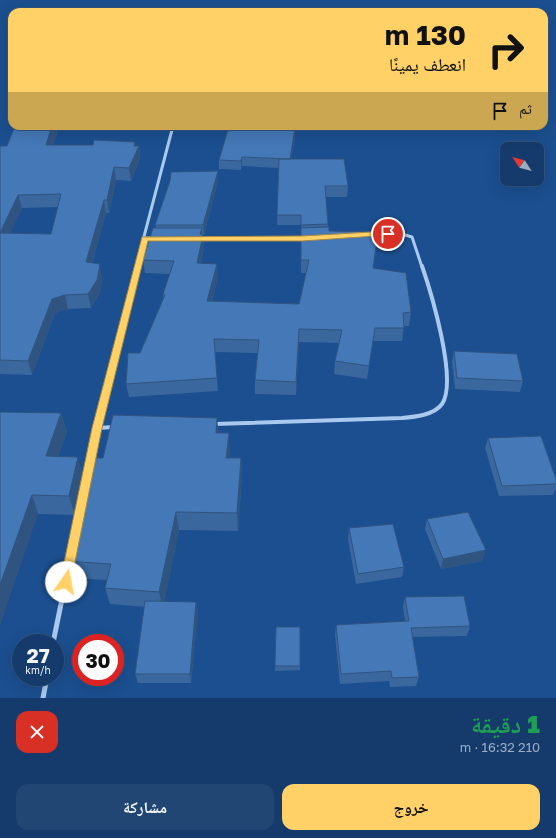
<!DOCTYPE html>
<html lang="ar">
<meta charset="utf-8">
<style>
:root{--surface:#143b6b;--page:#214673;--text:#f1f3f6;--muted:#9dadc1;--line:#33557e;--accent:#ffd166}
body{margin:0;font-family:"Golos Text","Noto Naskh Arabic",sans-serif;background:var(--page);color:var(--text);direction:rtl;height:100vh;display:flex;flex-direction:column;font-size:15px;white-space:nowrap}
*{box-sizing:border-box;margin:0}
p{font-size:13px;color:var(--muted)}
.icon{flex:none;width:22px;height:22px;fill:none;stroke:currentColor;stroke-width:2;stroke-linecap:round;stroke-linejoin:round}
.map{position:relative;height:698px;overflow:hidden;direction:ltr}
.details{display:flex;flex-direction:column;background:var(--surface);flex:1}
.details>*{flex:none}
.banner{position:absolute;left:8px;top:8px;width:540px;height:122px;border-radius:12px;box-shadow:0 4px 16px #0002,0 0 0 1px var(--line);direction:rtl;background:#ffd166;color:#111;overflow:hidden}
.needle{width:26px;rotate:306deg}
.buttons{position:absolute;left:500px;top:142px;display:grid;gap:8px}
.buttons a{display:grid;place-items:center;width:44px;height:44px;border-radius:8px;background:var(--surface);box-shadow:0 4px 16px #0002,0 0 0 1px var(--line);font-size:20px}
.speed{position:absolute;left:12px;top:634px;display:flex;gap:8px;font-size:20px;font-weight:700;text-align:center}
.speed>*{display:grid;place-content:center;width:52px;height:52px;border-radius:50%;background:var(--surface);box-shadow:0 4px 16px #0002,0 0 0 1px var(--line);line-height:1}
.speed small{font-size:10px;font-weight:400}
.speed .limit{border:6px solid #d22;background:#fff;color:#111}
.pin{position:absolute;display:grid;place-items:center;width:34px;height:34px;color:#fff;margin:-17px;border:2px solid #fff;border-radius:50%;box-shadow:0 1px 4px #0007}
.me{position:absolute;width:44px;margin:-22px;rotate:12deg;stroke-linejoin:round;filter:drop-shadow(0 0 3px #0008)}
.turn{display:flex;align-items:center;gap:14px;height:84px;padding:0 16px;font-size:18px}
.turn .icon{width:52px;height:52px;stroke-width:2.5}
.turn b{display:block;font-size:28px;line-height:34px}
.then{display:flex;align-items:center;height:38px;padding:0 16px;background:#0003;gap:8px;font-size:15px}
.round{display:grid;place-items:center;flex:none;width:42px;height:42px;border-radius:12px;background:var(--page)}
.overview{display:flex;align-items:center;justify-content:space-between;height:68px;padding:0 16px}
h1{font-size:24px;font-weight:800;line-height:30px;color:#1e9e55}
.action{display:flex;gap:8px;margin-top:auto;padding:8px 16px}
.action a{flex:1;height:46px;border-radius:12px;background:var(--accent);color:#111;font-size:16px;font-weight:800;line-height:46px;text-align:center}
.action a+a{background:var(--page);color:var(--text)}
.map>svg:first-child{display:block}
.lines{fill:none;stroke-linecap:round;stroke-linejoin:round}
.street-far2{stroke:#a9c9ee;stroke-width:3}
.street-far1{stroke:#a9c9ee;stroke-width:4}
.street{stroke:#a9c9ee;stroke-width:5}
.wall{fill:#3a679d;fill-rule:evenodd}
.shaded-wall{fill:#305480}
.building{fill:#4478b7;stroke:#305480}
.route{fill:#ffd166;stroke:#a68842}
</style>
<div class="map">
<svg width="556" height="698" viewBox="0 0 556 698">
<rect width="100%" height="100%" fill="#1b4f8f"/>
<g class="lines">
<path class="street-far2" d="M 374,235 L 402,234 L 412,237 L 422,267
M 144,238 L 155,238
M 200,238 L 305,238
M 136,267 L 173,126"/>
<path class="street-far1" d="M 214,424 L 402,418 C 415,417 434,415 442,404 C 458,381 431,292 422,266
M 97,428 L 115,427
M 91,456 L 137,266"/>
<path class="street" d="M 90,462 L 92,455
M 78,521 L 82,502
M 53,643 L 69,565
M 43,698 L 47,677"/>
</g>
<path class="wall" d="M 15,126 L 55,126 L 57,133 L 53,145 L 139,146 L 140,159 L 131,181 L 116,180 L 109,213 L 106,213 L 92,263 L 102,278 L 100,293 L 91,308 L 68,309 L 55,313 L 32,375 L 0,374 L 0,146 L 7,146 ZM 58,207 L 51,234 L 10,233 L 22,208 Z
M 295,137 L 291,159 L 348,186 L 347,197 L 326,197 L 328,227 L 329,231 L 374,268 L 411,312 L 409,326 L 404,326 L 402,341 L 373,341 L 367,379 L 334,374 L 335,361 L 339,343 L 299,342 L 296,395 L 255,394 L 255,380 L 258,353 L 215,352 L 218,391 L 129,397 L 126,384 L 140,353 L 163,299 L 163,294 L 170,274 L 145,273 L 143,260 L 156,228 L 155,225 L 218,181 L 204,235 L 203,235 L 204,247 L 201,263 L 218,277 L 212,301 L 299,304 L 306,273 L 301,273 L 301,225 L 277,225 L 279,168 L 242,166 L 241,170 L 219,169 L 219,160 Z
M 454,351 L 523,381 L 520,392 L 455,389 L 452,362 Z
M 0,412 L 61,413 L 67,432 L 58,457 L 83,475 L 103,458 L 219,433 L 230,451 L 229,458 L 241,458 L 242,476 L 238,531 L 179,530 L 164,602 L 196,602 L 198,612 L 191,683 L 138,683 L 135,674 L 145,607 L 110,604 L 105,588 L 107,580 L 71,578 L 65,561 L 81,509 L 78,498 L 75,515 L 38,514 Z
M 488,438 L 556,479 L 556,488 L 553,495 L 499,496 L 485,448 Z
M 427,519 L 486,550 L 482,561 L 441,569 L 425,529 Z
M 349,528 L 404,567 L 402,577 L 356,584 L 348,539 Z
M 405,597 L 470,626 L 467,636 L 412,637 L 419,677 L 416,686 L 390,687 L 389,681 L 340,684 L 335,635 L 336,625 L 405,621 L 403,607 Z
M 276,627 L 300,627 L 300,670 L 275,671 Z"/>
<path class="shaded-wall" d="M 52,126 L 55,126 L 57,133 L 49,158 L 46,145 Z
M 295,128 L 295,137 L 289,169 L 290,159 Z
M 135,142 L 136,152 L 139,146 L 140,159 L 131,181 L 129,168 Z
M 242,157 L 242,166 L 241,170 L 241,161 Z
M 114,167 L 116,180 L 109,213 L 107,200 Z
M 218,171 L 218,181 L 204,235 L 203,225 Z
M 18,195 L 22,208 L 4,247 L 0,233 Z
M 104,200 L 106,213 L 88,276 L 86,262 Z
M 202,228 L 202,237 L 203,235 L 204,247 L 198,276 L 197,263 L 200,234 Z
M 100,264 L 102,278 L 100,293 L 91,308 L 88,294 Z
M 217,264 L 218,277 L 208,314 L 207,301 Z
M 65,295 L 68,309 L 55,313 L 32,375 L 28,361 L 52,299 Z
M 299,329 L 299,342 L 296,395 L 296,382 Z
M 61,413 L 67,432 L 52,475 L 46,456 Z
M 217,418 L 219,436 L 216,433 Z
M 229,433 L 230,451 L 228,476 L 226,458 Z
M 78,457 L 83,476 L 75,515 L 69,496 Z
M 241,458 L 242,476 L 238,531 L 237,513 Z
M 32,495 L 38,514 L 0,626 L 0,585 Z
M 176,512 L 179,530 L 163,608 L 159,592 Z
M 486,550 L 482,561 L 441,569 L 443,559 Z
M 196,602 L 198,612 L 191,683 L 190,674 Z"/>
<path class="building" d="M 15,126 L 52,126 L 46,145 L 93,145 L 94,140 L 135,142 L 134,146 L 139,146 L 129,168 L 114,167 L 107,200 L 104,200 L 86,262 L 100,264 L 97,280 L 88,294 L 65,295 L 52,299 L 28,361 L 0,360 L 0,233 L 51,234 L 61,194 L 18,195 L 0,233 L 0,146 L 7,146 Z
M 229,126 L 295,126 L 295,128 L 290,159 L 242,157 L 241,161 L 219,160 Z
M 279,159 L 344,159 L 348,186 L 325,186 L 328,224 L 301,225 L 301,215 L 277,215 Z
M 218,171 L 203,225 L 155,225 L 170,181 L 171,172 Z
M 329,227 L 329,231 L 378,232 L 373,268 L 406,273 L 411,312 L 403,313 L 404,328 L 375,328 L 369,366 L 335,361 L 342,330 L 299,329 L 296,382 L 255,380 L 259,340 L 214,339 L 217,378 L 126,384 L 128,353 L 140,353 L 165,295 L 163,294 L 174,261 L 143,260 L 153,228 L 202,228 L 200,234 L 203,235 L 197,263 L 217,264 L 207,301 L 299,304 L 309,260 L 301,260 L 301,228 Z
M 454,351 L 517,354 L 523,381 L 457,378 Z
M 0,412 L 61,413 L 46,456 L 78,457 L 69,496 L 32,495 L 0,585 Z
M 113,415 L 217,418 L 216,433 L 229,433 L 226,458 L 241,458 L 237,513 L 176,512 L 159,592 L 105,588 L 111,564 L 65,561 L 85,497 L 78,497 L 86,458 L 103,458 Z
M 541,436 L 556,479 L 556,484 L 502,486 L 488,438 Z
M 468,512 L 486,550 L 443,559 L 427,519 Z
M 393,524 L 404,567 L 358,574 L 349,528 Z
M 464,596 L 470,626 L 411,628 L 419,677 L 392,678 L 391,671 L 341,674 L 336,625 L 409,621 L 405,597 Z
M 145,601 L 196,602 L 190,674 L 135,674 Z
M 276,627 L 300,627 L 300,666 L 275,666 Z"/>
<path class="route" d="M 388,231 L 391,232 L 391,235 L 302,241 L 148,241 L 102,428 L 71,582 L 70,585 L 66,587 L 61,585 L 60,582 L 92,428 L 142,237 L 302,236 Z"/>
</svg>
<div class="buttons">
<a><svg class="needle" viewBox="-14 -14 28 28"><path d="M0-13l5 13h-10z" fill="#e53935"/><path d="M0 13l5-13h-10z" fill="#9dadc1"/></svg></a>
</div>
<div class="speed"><div>27<small>km/h</small></div><div class="limit">30</div></div>
<div class="pin" style="left:388px;top:234px;background:#d93025"><svg class="icon" aria-label="arrive" viewBox="0 0 24 24"><path d="M6 21V4h12l-3 4 3 4H6"/></svg></div>
<svg class="me" style="left:66px;top:582px" viewBox="-20 -20 40 40"><circle r="19" fill="#fff"/><path d="M0-13L10 11 0 6-10 11z" fill="#ffd166"/></svg>
<div class="banner">
<div class="turn"><svg class="icon" aria-label="right" viewBox="0 0 24 24"><path d="M7 20v-9h11M14 6l5 5-5 5"/></svg><div><b>130 m</b>انعطف يمينًا</div></div>
<div class="then">ثم<svg class="icon" aria-label="arrive" viewBox="0 0 24 24"><path d="M6 21V4h12l-3 4 3 4H6"/></svg></div>
</div>
</div>
<section class="details">
<div class="overview"><div><h1>1 دقيقة</h1><p>210 m · 16:32</p></div><a class="round" style="background:#d93025;color:#fff"><svg class="icon" aria-label="close" viewBox="0 0 24 24"><path d="M6 6l12 12M18 6L6 18"/></svg></a></div>
<div class="action"><a>خروج</a><a>مشاركة</a></div>
</section>
